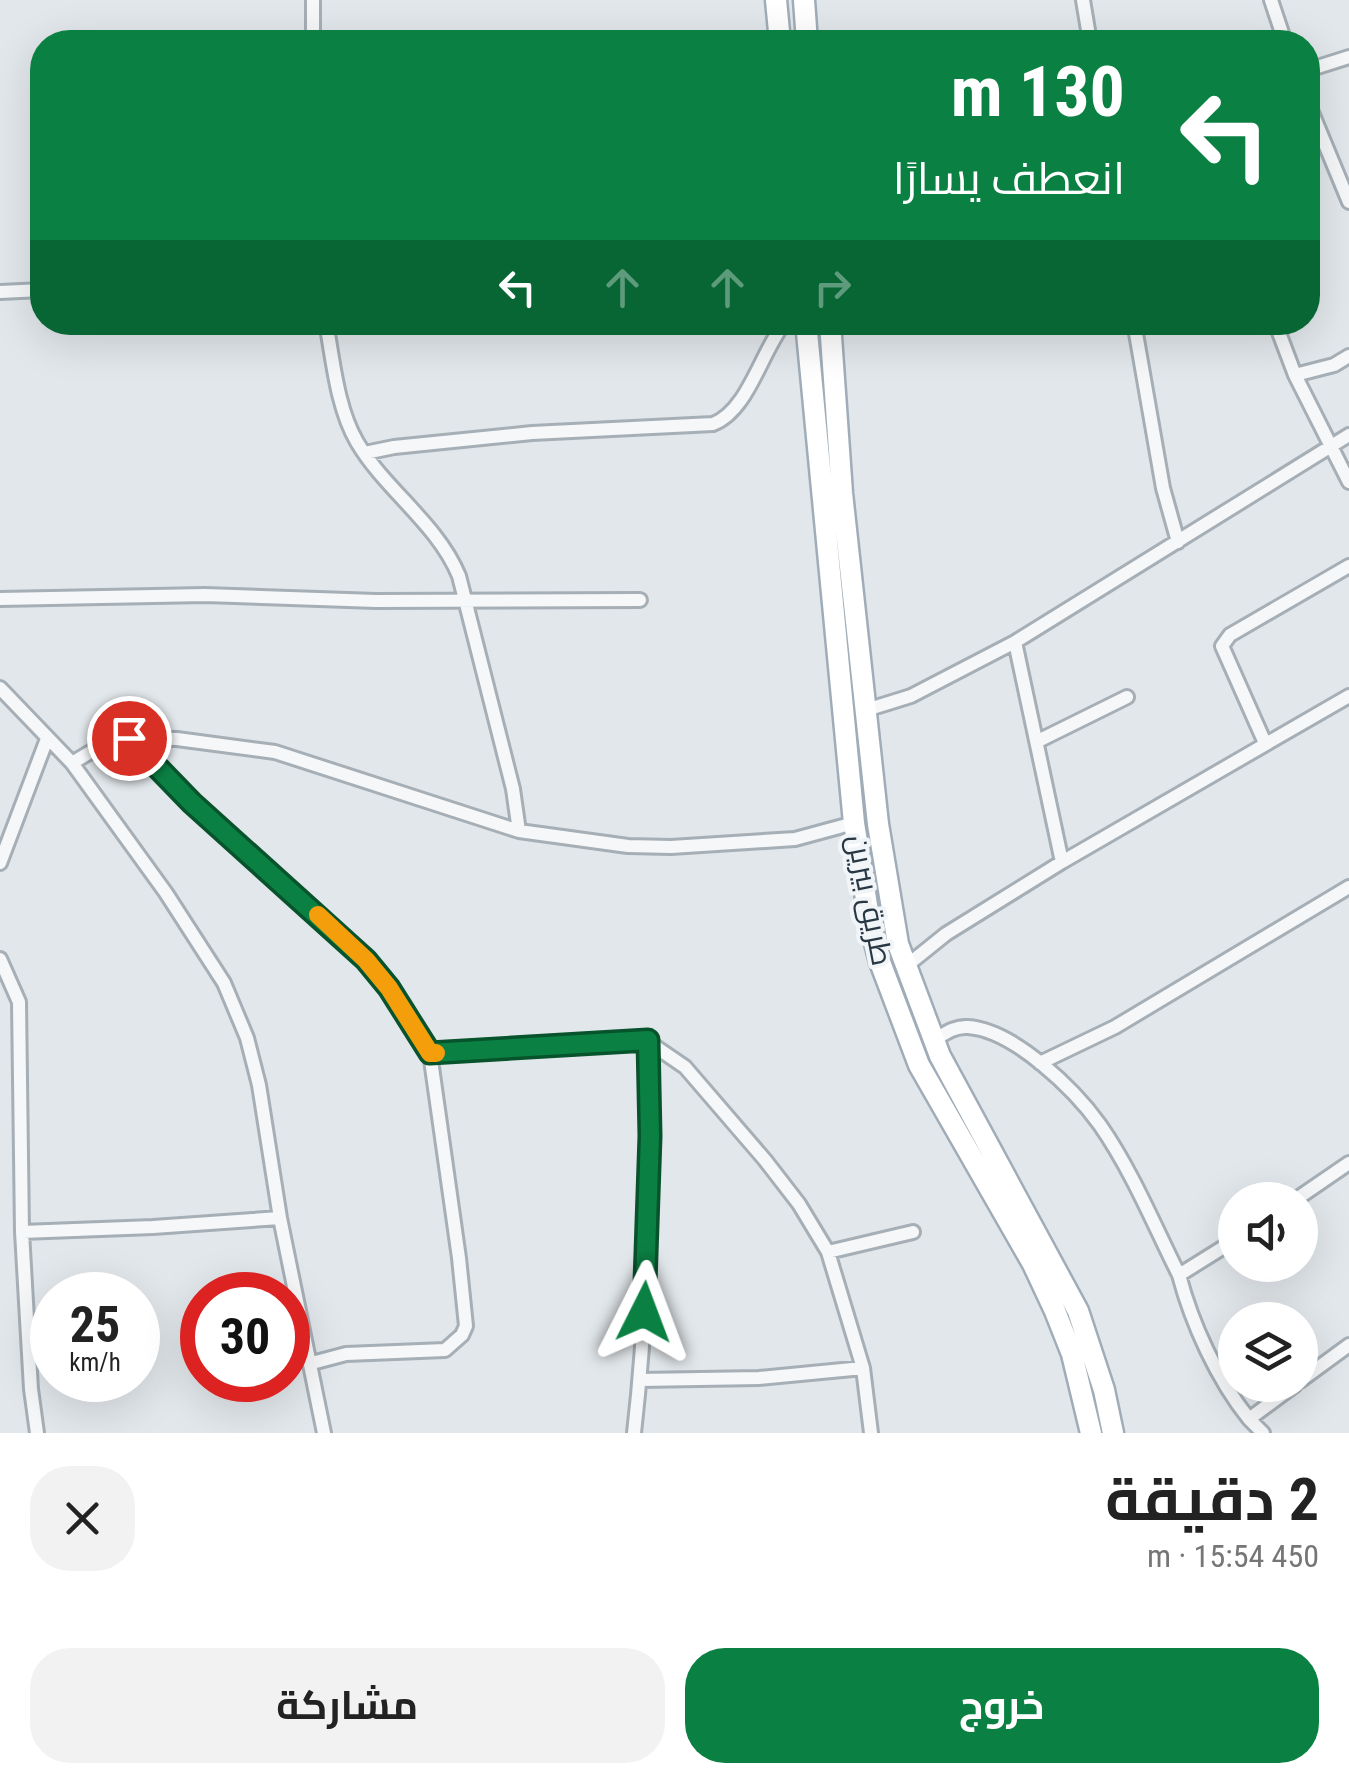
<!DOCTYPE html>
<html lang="ar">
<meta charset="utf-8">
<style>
:root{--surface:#fff;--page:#f2f2f2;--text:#222;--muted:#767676;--accent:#0b8043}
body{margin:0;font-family:"Roboto Condensed",Cairo,sans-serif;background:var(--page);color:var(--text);direction:rtl;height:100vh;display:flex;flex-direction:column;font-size:38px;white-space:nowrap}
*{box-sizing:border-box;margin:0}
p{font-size:32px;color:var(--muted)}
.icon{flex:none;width:55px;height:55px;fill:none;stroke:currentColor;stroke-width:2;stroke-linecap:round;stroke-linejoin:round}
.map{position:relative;height:1433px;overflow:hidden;direction:ltr}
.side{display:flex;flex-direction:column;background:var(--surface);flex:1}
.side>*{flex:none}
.banner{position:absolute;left:30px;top:30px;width:1290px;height:305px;border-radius:40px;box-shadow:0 10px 40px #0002;direction:rtl;background:#0b8043;color:#fff;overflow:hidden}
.controls{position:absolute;left:1218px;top:1182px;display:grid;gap:20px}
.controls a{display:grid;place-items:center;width:100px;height:100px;border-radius:50%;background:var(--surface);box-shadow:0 10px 40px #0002;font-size:50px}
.speed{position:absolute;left:30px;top:1272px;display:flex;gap:20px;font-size:50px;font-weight:700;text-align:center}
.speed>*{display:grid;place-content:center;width:130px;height:130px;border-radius:50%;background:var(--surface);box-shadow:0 10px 40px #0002;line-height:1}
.speed small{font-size:25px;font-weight:400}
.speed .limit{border:15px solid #d22;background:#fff;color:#111}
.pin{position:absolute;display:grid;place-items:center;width:85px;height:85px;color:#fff;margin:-42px;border:5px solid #fff;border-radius:50%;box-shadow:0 2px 10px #0007}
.me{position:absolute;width:110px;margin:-55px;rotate:3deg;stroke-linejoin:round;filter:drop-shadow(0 0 8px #0008)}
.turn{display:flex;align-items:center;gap:35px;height:210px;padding:0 30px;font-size:45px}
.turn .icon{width:130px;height:130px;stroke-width:2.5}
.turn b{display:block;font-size:70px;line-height:85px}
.lanes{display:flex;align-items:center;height:95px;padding:0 30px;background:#0003;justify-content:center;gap:50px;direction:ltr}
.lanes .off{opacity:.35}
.round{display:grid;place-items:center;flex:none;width:105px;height:105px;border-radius:40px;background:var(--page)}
.summary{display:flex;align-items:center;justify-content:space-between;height:170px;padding:0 30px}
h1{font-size:60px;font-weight:700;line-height:75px}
.action{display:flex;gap:20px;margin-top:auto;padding:20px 30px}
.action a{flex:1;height:115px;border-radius:40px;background:var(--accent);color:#fff;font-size:40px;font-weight:700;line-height:115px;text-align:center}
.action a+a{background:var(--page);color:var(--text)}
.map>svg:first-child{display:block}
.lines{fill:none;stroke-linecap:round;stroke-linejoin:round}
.street-casing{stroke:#a6afb6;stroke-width:18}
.primary-casing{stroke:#a0adb8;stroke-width:25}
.street{stroke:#f5f7f9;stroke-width:12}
.primary{stroke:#fff;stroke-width:20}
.route-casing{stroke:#07532c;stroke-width:25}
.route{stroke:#0b8043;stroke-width:18}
.slow{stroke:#f59e0b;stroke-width:18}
.labels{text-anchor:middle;stroke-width:8;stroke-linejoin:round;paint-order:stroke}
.street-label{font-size:30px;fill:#283744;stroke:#f2f5f8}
</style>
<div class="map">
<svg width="1349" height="1433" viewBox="0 0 1349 1433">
<rect width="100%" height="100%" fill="#e2e7eb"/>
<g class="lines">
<defs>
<path id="street" d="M 313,0 L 313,42
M 1083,0 L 1090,42
M 1271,0 L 1285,42
M 1308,70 L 1349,57
M 1308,103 L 1349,202
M 0,292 L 42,290
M 326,322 C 333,360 337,408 357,442 C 385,490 437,523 459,576 L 513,789 L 519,831
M 1134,322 L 1163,488 L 1178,542
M 1275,322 L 1295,375 L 1349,482
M 1295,375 L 1334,365 L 1349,356
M 365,453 L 394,447 L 532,433 L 713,424 C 748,411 761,352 785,322
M 0,599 L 205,595 L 376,601 L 640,600
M 1015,642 L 1062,862
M 0,688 L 72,763 L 166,893 L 224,983 L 247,1038 L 259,1085 L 280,1218 L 324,1433
M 866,710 L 911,696 L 1015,642 L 1349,435
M 129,738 L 177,739 L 275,752 L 519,831 L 628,846 L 671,847 L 795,839 L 854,823
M 1038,741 L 1127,697
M 1265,743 L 1222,646 L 1230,635 L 1349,566
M 72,763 L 109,741 L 129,738 L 192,803 L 366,960 L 389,988 L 430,1053 L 459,1258 L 466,1326 L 462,1335 L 445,1350 L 346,1354 L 312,1363
M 0,863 L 47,739
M 0,959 L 19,1002 L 22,1232 L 31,1389 L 37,1433
M 905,967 L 946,934 L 1062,862 L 1349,696
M 933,1041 C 944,1034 954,1026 968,1027 C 1014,1030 1075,1090 1100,1125 C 1132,1171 1154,1225 1179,1275 L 1235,1240
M 430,1053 L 647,1041 L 685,1067 L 765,1160 L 799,1204 L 828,1252 L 863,1368 L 871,1433
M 1040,1063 L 1115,1027 L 1349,887
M 1295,1200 L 1349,1163
M 22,1232 L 153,1227 L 280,1218
M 828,1252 L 913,1232
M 1179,1275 C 1192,1324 1217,1379 1249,1419 L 1295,1385
M 640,1380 L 759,1378 L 863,1368
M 1300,1381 L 1349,1345
M 1249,1419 L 1263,1433
M 634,1433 C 649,1303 650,1171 647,1041"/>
<path id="primary" d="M 776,0 L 780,42
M 804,0 L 807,42
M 806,322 L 854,823 L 870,924 L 880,962 L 919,1065 L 1033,1264 L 1055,1311 L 1072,1354 L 1091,1433
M 830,322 L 842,493 L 878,824 L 898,944 L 940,1056 L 1078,1311 L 1104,1390 L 1113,1433"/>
</defs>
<use href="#street" class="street-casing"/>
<use href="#primary" class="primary-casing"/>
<use href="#street" class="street"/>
<use href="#primary" class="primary"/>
</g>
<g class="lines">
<defs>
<path id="route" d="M 129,738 L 192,803 L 366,960 L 389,988 L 430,1053 L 648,1040 L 650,1136 L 644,1312"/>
</defs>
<use href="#route" class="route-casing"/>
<use href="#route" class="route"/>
<path class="slow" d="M 318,915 L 366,960 L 389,988 L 430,1053 L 436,1053"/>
</g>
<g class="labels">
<g class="street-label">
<text transform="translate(870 900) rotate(79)" y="10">طريق بيرين</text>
</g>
</g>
</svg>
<div class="controls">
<a><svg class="icon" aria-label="sound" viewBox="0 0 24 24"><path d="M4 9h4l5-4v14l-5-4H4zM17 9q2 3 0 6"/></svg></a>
<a><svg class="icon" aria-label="layers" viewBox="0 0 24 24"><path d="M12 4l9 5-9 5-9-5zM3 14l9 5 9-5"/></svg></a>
</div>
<div class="speed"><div>25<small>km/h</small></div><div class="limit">30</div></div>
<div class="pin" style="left:129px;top:738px;background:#d93025"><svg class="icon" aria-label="arrive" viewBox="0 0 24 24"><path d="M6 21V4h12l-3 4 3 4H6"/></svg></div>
<svg class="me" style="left:644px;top:1312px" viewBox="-20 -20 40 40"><path d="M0-17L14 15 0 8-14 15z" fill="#0b8043" stroke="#fff" stroke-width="4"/></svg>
<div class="banner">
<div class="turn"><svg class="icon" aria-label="left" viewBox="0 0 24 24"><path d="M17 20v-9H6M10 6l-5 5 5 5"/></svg><div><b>130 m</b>انعطف يسارًا</div></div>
<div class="lanes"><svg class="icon" aria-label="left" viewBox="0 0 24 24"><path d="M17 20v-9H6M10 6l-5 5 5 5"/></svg><svg class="icon off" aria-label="ahead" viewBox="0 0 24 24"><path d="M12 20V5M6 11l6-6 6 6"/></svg><svg class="icon off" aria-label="ahead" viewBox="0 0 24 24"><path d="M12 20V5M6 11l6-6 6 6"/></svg><svg class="icon off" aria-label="right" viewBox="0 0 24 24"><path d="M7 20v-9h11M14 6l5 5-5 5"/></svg></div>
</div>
</div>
<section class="side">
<div class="summary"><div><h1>2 دقيقة</h1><p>450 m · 15:54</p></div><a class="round"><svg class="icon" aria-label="close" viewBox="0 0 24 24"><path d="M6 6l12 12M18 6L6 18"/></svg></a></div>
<div class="action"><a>خروج</a><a>مشاركة</a></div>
</section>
